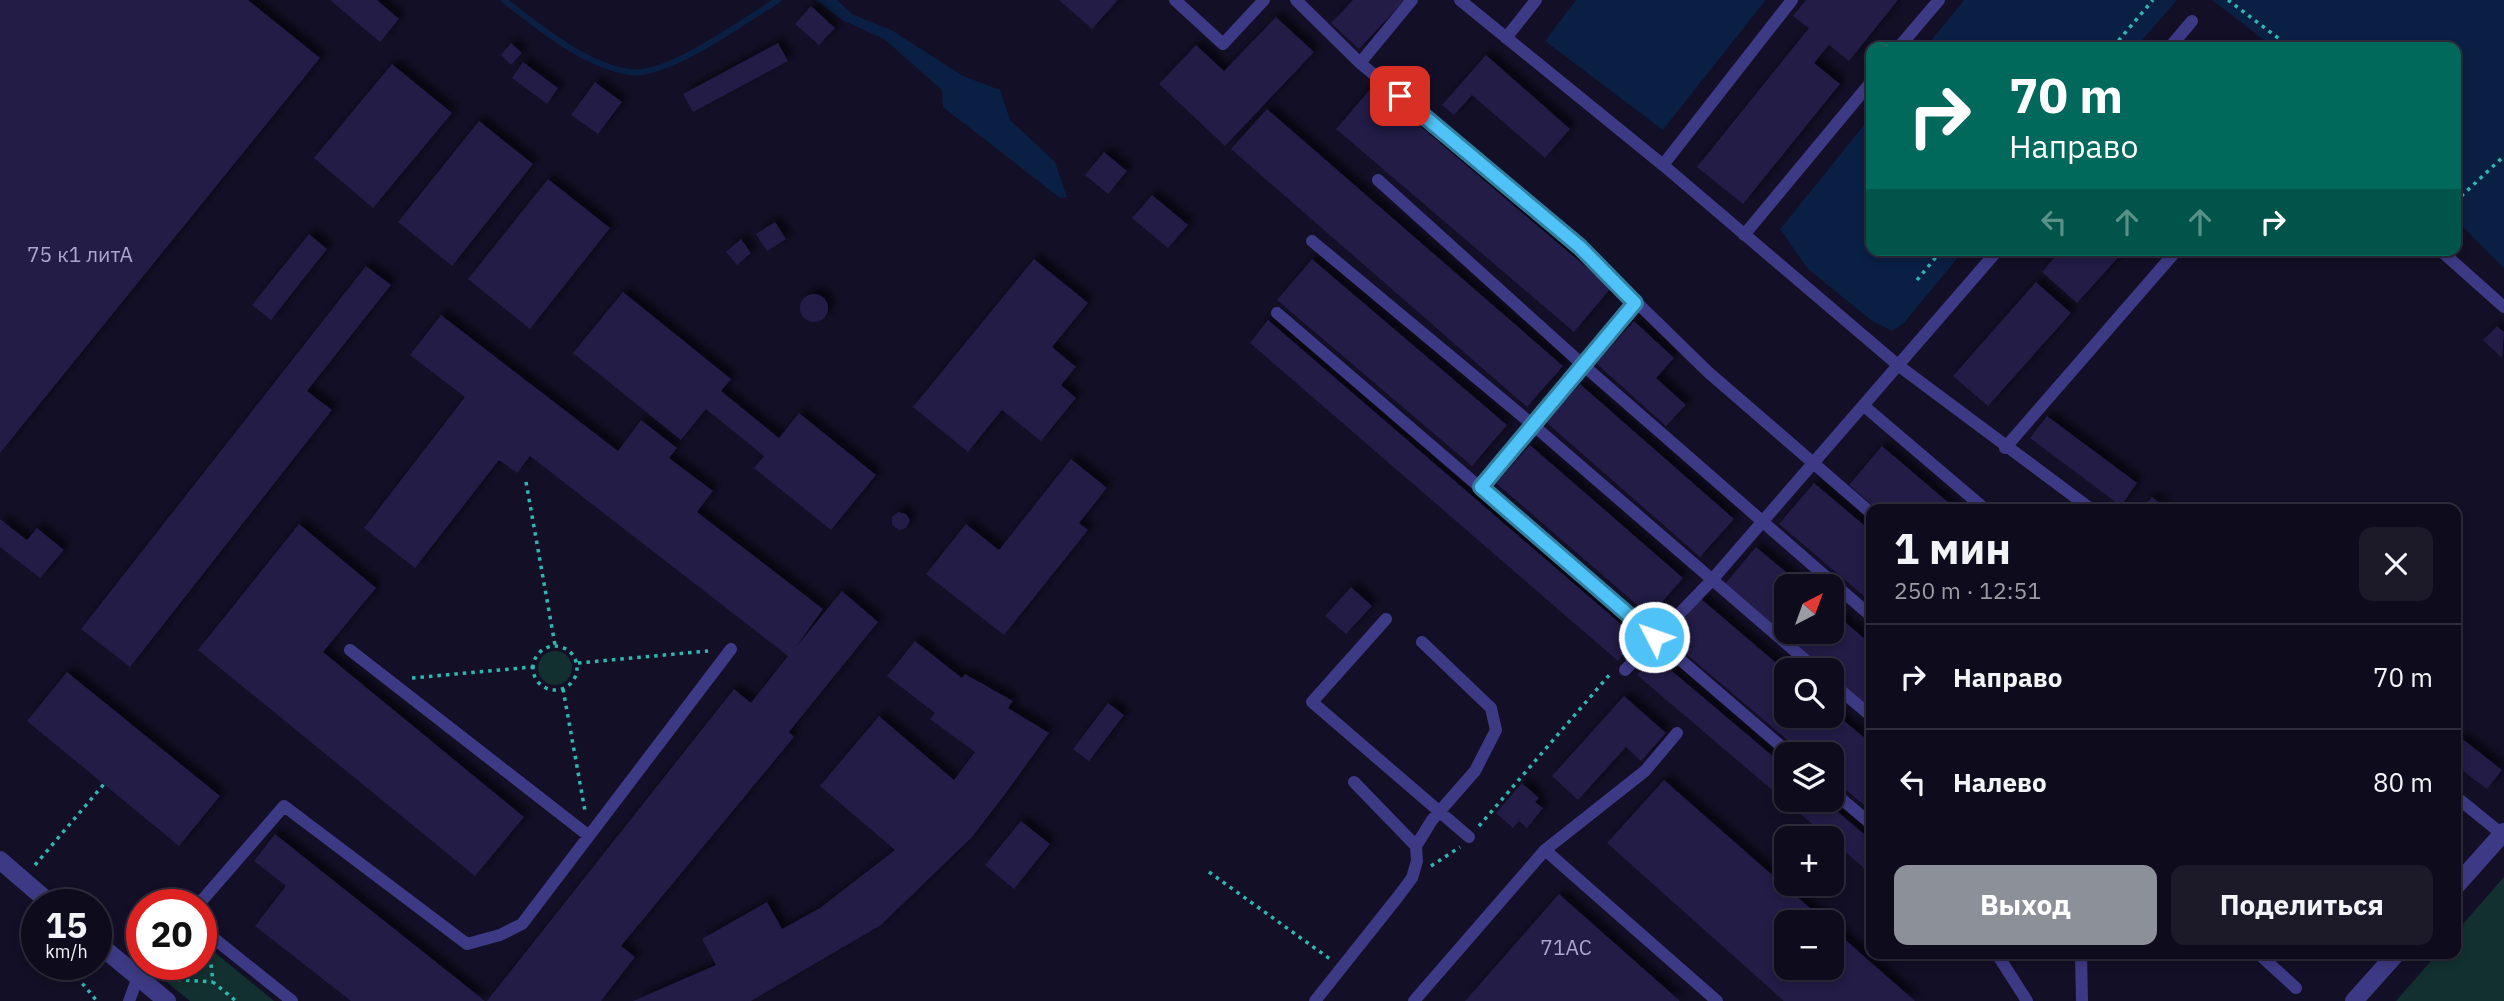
<!DOCTYPE html>
<html lang="ru">
<meta charset="utf-8">
<style>
:root{--surface:#0e0b1c;--page:#1c1929;--text:#f1f3f6;--muted:#9b9ba3;--line:#2e2b3b;--accent:#8c9099}
body{margin:0;font-family:"IBM Plex Sans",sans-serif;background:var(--page);color:var(--text);height:100vh;display:flex;flex-direction:column;font-size:26px;white-space:nowrap}
*{box-sizing:border-box;margin:0}
p{font-size:23px;color:var(--muted)}
.icon{flex:none;width:38px;height:38px;fill:none;stroke:currentColor;stroke-width:2;stroke-linecap:round;stroke-linejoin:round}
.map{position:relative;flex:1;overflow:hidden}
.sheet{position:absolute;left:1866px;top:504px;width:595px;height:455px;display:flex;flex-direction:column;background:var(--surface);border-radius:14px;box-shadow:0 4px 10px #0003,0 0 0 2px var(--line)}
.sheet>*{flex:none}
.hud{position:absolute;left:1866px;top:42px;width:595px;height:214px;border-radius:14px;box-shadow:0 4px 10px #0003,0 0 0 2px var(--line);background:#00695c;color:#fff;overflow:hidden}
.needle{width:46px;rotate:41deg}
.buttons{position:absolute;left:1774px;top:574px;display:grid;gap:14px}
.buttons a{display:grid;place-items:center;width:70px;height:70px;border-radius:14px;background:var(--surface);box-shadow:0 4px 10px #0003,0 0 0 2px var(--line);font-size:35px}
.speed{position:absolute;left:21px;top:889px;display:flex;gap:14px;font-size:35px;font-weight:700;text-align:center}
.speed>*{display:grid;place-content:center;width:91px;height:91px;border-radius:50%;background:var(--surface);box-shadow:0 4px 10px #0003,0 0 0 2px var(--line);line-height:1}
.speed small{font-size:18px;font-weight:400}
.speed .limit{border:10px solid #d22;background:#fff;color:#111}
.pin{position:absolute;display:grid;place-items:center;width:60px;height:60px;color:#fff;margin:-30px;border-radius:14px;box-shadow:0 4px 10px #0006}
.me{position:absolute;width:77px;margin:-38px;rotate:311deg;stroke-linejoin:round;filter:drop-shadow(0 0 5px #0008)}
.turn{display:flex;align-items:center;gap:24px;height:147px;padding:0 28px;font-size:32px}
.turn .icon{width:91px;height:91px;stroke-width:2.5}
.turn b{display:block;font-size:49px;line-height:60px}
.lanes{display:flex;align-items:center;height:66px;padding:0 28px;background:#0003;justify-content:center;gap:35px;direction:ltr}
.lanes .off{opacity:.35}
.round{display:grid;place-items:center;flex:none;width:74px;height:74px;border-radius:14px;background:var(--page)}
.headline{display:flex;align-items:center;justify-content:space-between;height:119px;padding:0 28px}
h1{font-size:42px;font-weight:700;line-height:52px}
.action{display:flex;gap:14px;margin-top:auto;padding:14px 28px}
.action a{flex:1;height:80px;border-radius:14px;background:var(--accent);color:#fff;font-size:28px;font-weight:700;line-height:80px;text-align:center}
.action a+a{background:var(--page);color:var(--text)}
ul{padding:0;list-style:none}
li{display:flex;align-items:center;gap:21px;height:105px;padding:0 28px;border-top:2px solid var(--line)}
li div{flex:1}
li b{display:block;font-size:26px}
li em{font-style:normal}
.map>svg:first-child{display:block}
.green{fill:#12302f}
.water{fill:#0a1f44}
.pier{fill:#130f26}
.lines{fill:none;stroke-linecap:round;stroke-linejoin:round}
.stream{stroke:#0a1f44;stroke-width:6}
.building{fill:#241b47;filter:url(#shadow)}
.path{stroke:#2fb8b0;stroke-width:3.5;stroke-dasharray:3.5 5;stroke-linecap:butt}
.service{stroke:#3d3a85;stroke-width:12}
.minor{stroke:#3d3a85;stroke-width:18}
.route-casing{stroke:#337fa1;stroke-width:18}
.route{stroke:#4fc3f7;stroke-width:12}
.labels{text-anchor:middle;stroke-width:7;stroke-linejoin:round;paint-order:stroke}
.number-label{font-size:21px;fill:#aca6d1}
</style>
<div class="map">
<svg width="2504" height="1001" viewBox="0 0 2504 1001">
<defs>
<filter id="shadow"><feDropShadow dx="6" dy="-6" stdDeviation="3.5" flood-color="#0009"/></filter>
</defs>
<rect width="100%" height="100%" fill="#130f26"/>
<path class="green" d="M538 668a17 17 0 1 1 34 0a17 17 0 1 1-34 0Z
M 2504,877 L 2504,1001 L 2396,1001 L 2437,954 L 2455,954 L 2455,933 Z
M 202,942 L 274,1001 L 190,1001 L 168,983 L 166,967 L 168,964 L 201,964 Z"/>
<path class="water" d="M 816,0 L 837,0 L 852,14 L 893,31 L 963,76 L 1000,90 L 1010,120 L 1055,162 L 1067,197 L 1060,198 L 943,107 L 942,90 L 884,39 L 842,20 Z
M 1576,0 L 1766,0 L 1663,130 L 1545,41 Z
M 1964,0 L 2177,0 L 2136,47 L 1926,47 Z
M 2212,0 L 2504,0 L 2504,268 L 2455,219 L 2455,47 L 2273,47 Z
M 1871,116 L 1871,250 L 1964,250 L 1904,323 L 1892,331 L 1871,320 L 1808,269 L 1780,229 Z"/>
<path class="pier" d="M 1766,0 L 1770,0 L 1665,133 L 1663,130 Z
M 1871,112 L 1871,116 L 1780,229 L 1777,227 Z"/>
<g class="lines">
<path class="stream" d="M 504,0 C 539,27 584,65 629,72 C 667,78 745,20 778,0"/>
</g>
<path class="building" d="M 0,0 L 248,0 L 320,58 L 0,453 Z
M 330,0 L 377,0 L 399,19 L 380,42 Z
M 1059,0 L 1118,0 L 1092,29 Z
M 1353,0 L 1405,0 L 1359,49 L 1331,23 Z
M 1806,0 L 1898,0 L 1849,61 L 1829,45 L 1814,63 L 1840,84 L 1743,204 L 1697,167 L 1809,28 L 1793,16 Z
M 811,6 L 835,28 L 819,45 L 795,24 Z
M 1276,17 L 1314,52 L 1225,146 L 1159,84 L 1196,45 L 1224,71 Z
M 511,43 L 522,53 L 511,65 L 501,55 Z
M 778,43 L 788,61 L 693,112 L 683,94 Z
M 1486,55 L 1570,129 L 1545,158 L 1472,95 L 1454,115 L 1442,105 Z
M 523,62 L 558,88 L 547,104 L 512,78 Z
M 392,64 L 452,113 L 373,208 L 314,158 Z
M 595,82 L 622,102 L 598,134 L 571,115 Z
M 1373,86 L 1611,288 L 1574,332 L 1336,129 Z
M 1267,109 L 1563,366 L 1527,407 L 1231,149 Z
M 479,121 L 533,164 L 452,266 L 398,222 Z
M 1104,152 L 1127,171 L 1108,194 L 1085,175 Z
M 548,179 L 610,228 L 530,329 L 468,279 Z
M 1152,195 L 1188,225 L 1168,248 L 1132,218 Z
M 775,222 L 786,239 L 767,251 L 756,234 Z
M 309,234 L 327,249 L 271,320 L 252,305 Z
M 741,239 L 751,253 L 737,265 L 726,252 Z
M 2061,250 L 2125,250 L 2077,303 L 2042,272 Z
M 1034,259 L 1088,303 L 1052,347 L 1076,367 L 1061,385 L 1076,398 L 1041,441 L 1002,410 L 968,452 L 913,407 Z
M 1312,259 L 1507,425 L 1472,466 L 1277,300 Z
M 366,266 L 391,285 L 307,391 L 332,410 L 130,667 L 81,629 Z
M 2036,282 L 2071,313 L 1988,406 L 1953,376 Z
M 623,292 L 731,379 L 721,391 L 779,438 L 799,413 L 876,475 L 831,530 L 754,468 L 764,456 L 706,409 L 681,440 L 573,353 Z
M800 308a14 14 0 1 1 28 0a14 14 0 1 1-28 0Z
M 441,315 L 618,451 L 641,420 L 677,448 L 669,458 L 713,491 L 697,512 L 823,609 L 796,647 L 842,591 L 878,622 L 789,732 L 794,737 L 621,946 L 635,957 L 601,1001 L 487,1001 L 734,689 L 751,703 L 788,656 L 530,456 L 517,473 L 499,460 L 415,568 L 364,528 L 465,397 L 410,355 Z
M 1268,320 L 1637,638 L 1618,661 L 1250,343 Z
M 1634,321 L 1674,358 L 1656,378 L 1686,405 L 1666,426 L 1596,363 Z
M 2497,326 L 2504,332 L 2502,358 L 2483,340 Z
M 1580,384 L 1734,519 L 1700,557 L 1546,422 Z
M 2047,416 L 2137,483 L 2121,506 L 2030,438 Z
M 1530,445 L 1683,578 L 1650,616 L 1496,483 Z
M 1882,446 L 1956,509 L 1877,509 L 1849,485 Z
M 1071,459 L 1107,488 L 1079,523 L 1088,530 L 1004,635 L 926,574 L 966,524 L 999,550 Z
M 1814,483 L 1871,531 L 1871,602 L 1779,524 Z
M 2152,497 L 2167,509 L 2142,509 Z
M 898,512 L 906,514 L 910,520 L 906,528 L 899,530 L 892,525 L 892,517 Z
M 0,519 L 27,540 L 37,528 L 64,550 L 40,578 L 0,547 Z
M 299,524 L 376,588 L 323,652 L 524,817 L 475,876 L 198,650 Z
M 1756,547 L 1803,586 L 1787,586 L 1787,632 L 1832,632 L 1832,611 L 1871,644 L 1871,710 L 1832,677 L 1832,670 L 1824,670 L 1724,585 Z
M 1351,587 L 1372,606 L 1346,634 L 1325,616 Z
M 1700,598 L 1787,672 L 1787,716 L 1832,716 L 1832,711 L 1871,743 L 1871,811 L 1832,778 L 1832,754 L 1804,754 L 1666,637 Z
M 915,641 L 962,678 L 965,674 L 1013,701 L 1008,708 L 1049,733 L 1006,793 L 972,837 L 881,925 L 751,1001 L 633,1001 L 716,965 L 702,939 L 767,902 L 782,929 L 820,908 L 895,850 L 820,786 L 879,716 L 954,780 L 975,752 L 930,719 L 935,713 L 887,676 Z
M 1653,655 L 1787,768 L 1787,800 L 1824,800 L 1871,840 L 1871,874 L 1637,675 Z
M 67,672 L 220,796 L 179,846 L 27,721 Z
M 1624,696 L 1666,733 L 1641,761 L 1626,747 L 1578,800 L 1552,776 Z
M 1108,703 L 1124,715 L 1089,761 L 1073,749 Z
M 2460,737 L 2502,770 L 2487,789 L 2455,765 L 2455,743 Z
M 1664,780 L 1826,922 L 1787,922 L 1787,968 L 1832,968 L 1832,928 L 1915,1001 L 1784,1001 L 1607,843 Z
M 1522,783 L 1539,798 L 1535,802 L 1543,808 L 1527,828 L 1519,821 L 1513,828 L 1496,813 Z
M 1021,821 L 1050,844 L 1014,889 L 985,865 Z
M 275,834 L 485,1001 L 351,1001 L 255,926 L 286,886 L 254,861 Z
M 1559,894 L 1680,1001 L 1465,1001 Z"/>
<g class="lines">
<path class="path" d="M 2228,0 L 2290,47
M 2113,47 L 2153,0
M 2455,202 L 2504,156
M 1917,280 L 1942,250
M 526,482 L 555,645
M533 668a22 22 0 1 1 44 0a22 22 0 1 1-44 0Z
M 578,663 L 708,651
M 412,678 L 532,667
M 563,689 L 585,811
M 1479,826 L 1611,673
M 35,865 L 104,784
M 1431,866 L 1460,847
M 1209,872 L 1330,959
M 210,956 L 213,982 L 236,1001
M 66,964 L 97,1001
M 169,979 L 213,982"/>
<path class="service" d="M 1175,0 L 1223,44 L 1264,0
M 1296,0 L 1360,63 L 1580,247 L 1708,372 L 1871,513
M 1460,0 L 1663,165 L 1899,366 L 2091,509
M 1506,38 L 1536,0
M 1899,47 L 1939,0
M 2170,47 L 2192,21
M 1360,63 L 1412,0
M 1663,165 L 1792,0
M 1378,180 L 1583,365 L 1871,616
M 1744,235 L 1871,82
M 1312,241 L 1533,425 L 1817,670
M 2440,250 L 2504,307
M 1277,313 L 1790,754
M 1864,406 L 1985,509
M 2005,448 L 2177,250
M 1481,487 L 1635,303
M 1386,619 L 1312,702 L 1469,837
M 350,650 L 589,836
M 1625,670 L 1711,581 L 1998,250
M 1832,683 L 1871,716
M 1832,791 L 1871,824
M 2455,796 L 2502,834
M 1416,846 L 1432,820 L 1475,771 L 1496,730 L 1491,708 L 1422,642
M 1545,850 L 1717,1001
M 198,905 L 284,806 L 467,944 L 500,935 L 522,924 L 731,649
M 201,928 L 292,1001
M 1997,954 L 2027,1001
M 2081,954 L 2082,1001
M 2259,954 L 2296,988
M 129,1001 L 138,977 L 148,964
M 1315,1001 L 1397,898 L 1412,878 L 1417,861 L 1416,846 L 1354,782
M 1414,1001 L 1545,850 L 1645,771 L 1677,733"/>
<path class="minor" d="M 0,860 L 52,905
M 2455,887 L 2504,832
M 96,942 L 167,1001
M 2354,1001 L 2396,954"/>
</g>
<g class="lines">
<defs>
<path id="route" d="M 1400,96 L 1580,247 L 1635,303 L 1481,487 L 1654,637"/>
</defs>
<use href="#route" class="route-casing"/>
<use href="#route" class="route"/>
</g>
<g class="labels">
<g class="number-label">
<text x="80" y="262">75 к1 литА</text>
<text x="1566" y="955">71АС</text>
</g>
</g>
</svg>
<div class="buttons">
<a><svg class="needle" viewBox="-14 -14 28 28"><path d="M0-13l5 13h-10z" fill="#e53935"/><path d="M0 13l5-13h-10z" fill="#9b9ba3"/></svg></a>
<a><svg class="icon" aria-label="search" viewBox="0 0 24 24"><circle cx="10" cy="10" r="6"/><path d="M15 15l6 6"/></svg></a>
<a><svg class="icon" aria-label="layers" viewBox="0 0 24 24"><path d="M12 4l9 5-9 5-9-5zM3 14l9 5 9-5"/></svg></a>
<a>+</a>
<a>−</a>
</div>
<div class="speed"><div>15<small>km/h</small></div><div class="limit">20</div></div>
<div class="pin" style="left:1400px;top:96px;background:#d93025"><svg class="icon" aria-label="arrive" viewBox="0 0 24 24"><path d="M6 21V4h12l-3 4 3 4H6"/></svg></div>
<svg class="me" style="left:1654px;top:637px" viewBox="-20 -20 40 40"><circle r="17" fill="#4fc3f7" stroke="#fff" stroke-width="3"/><path d="M0-11L8 9 0 5-8 9z" fill="#fff"/></svg>
<div class="hud">
<div class="turn"><svg class="icon" aria-label="right" viewBox="0 0 24 24"><path d="M7 20v-9h11M14 6l5 5-5 5"/></svg><div><b>70 m</b>Направо</div></div>
<div class="lanes"><svg class="icon off" aria-label="left" viewBox="0 0 24 24"><path d="M17 20v-9H6M10 6l-5 5 5 5"/></svg><svg class="icon off" aria-label="ahead" viewBox="0 0 24 24"><path d="M12 20V5M6 11l6-6 6 6"/></svg><svg class="icon off" aria-label="ahead" viewBox="0 0 24 24"><path d="M12 20V5M6 11l6-6 6 6"/></svg><svg class="icon" aria-label="right" viewBox="0 0 24 24"><path d="M7 20v-9h11M14 6l5 5-5 5"/></svg></div>
</div>
<section class="sheet">
<div class="headline"><div><h1>1 мин</h1><p>250 m · 12:51</p></div><a class="round"><svg class="icon" aria-label="close" viewBox="0 0 24 24"><path d="M6 6l12 12M18 6L6 18"/></svg></a></div>
<ul>
<li><svg class="icon" aria-label="right" viewBox="0 0 24 24"><path d="M7 20v-9h11M14 6l5 5-5 5"/></svg><div><b>Направо</b></div><em>70 m</em></li>
<li><svg class="icon" aria-label="left" viewBox="0 0 24 24"><path d="M17 20v-9H6M10 6l-5 5 5 5"/></svg><div><b>Налево</b></div><em>80 m</em></li>
</ul>
<div class="action"><a>Выход</a><a>Поделиться</a></div>
</section>
</div>
